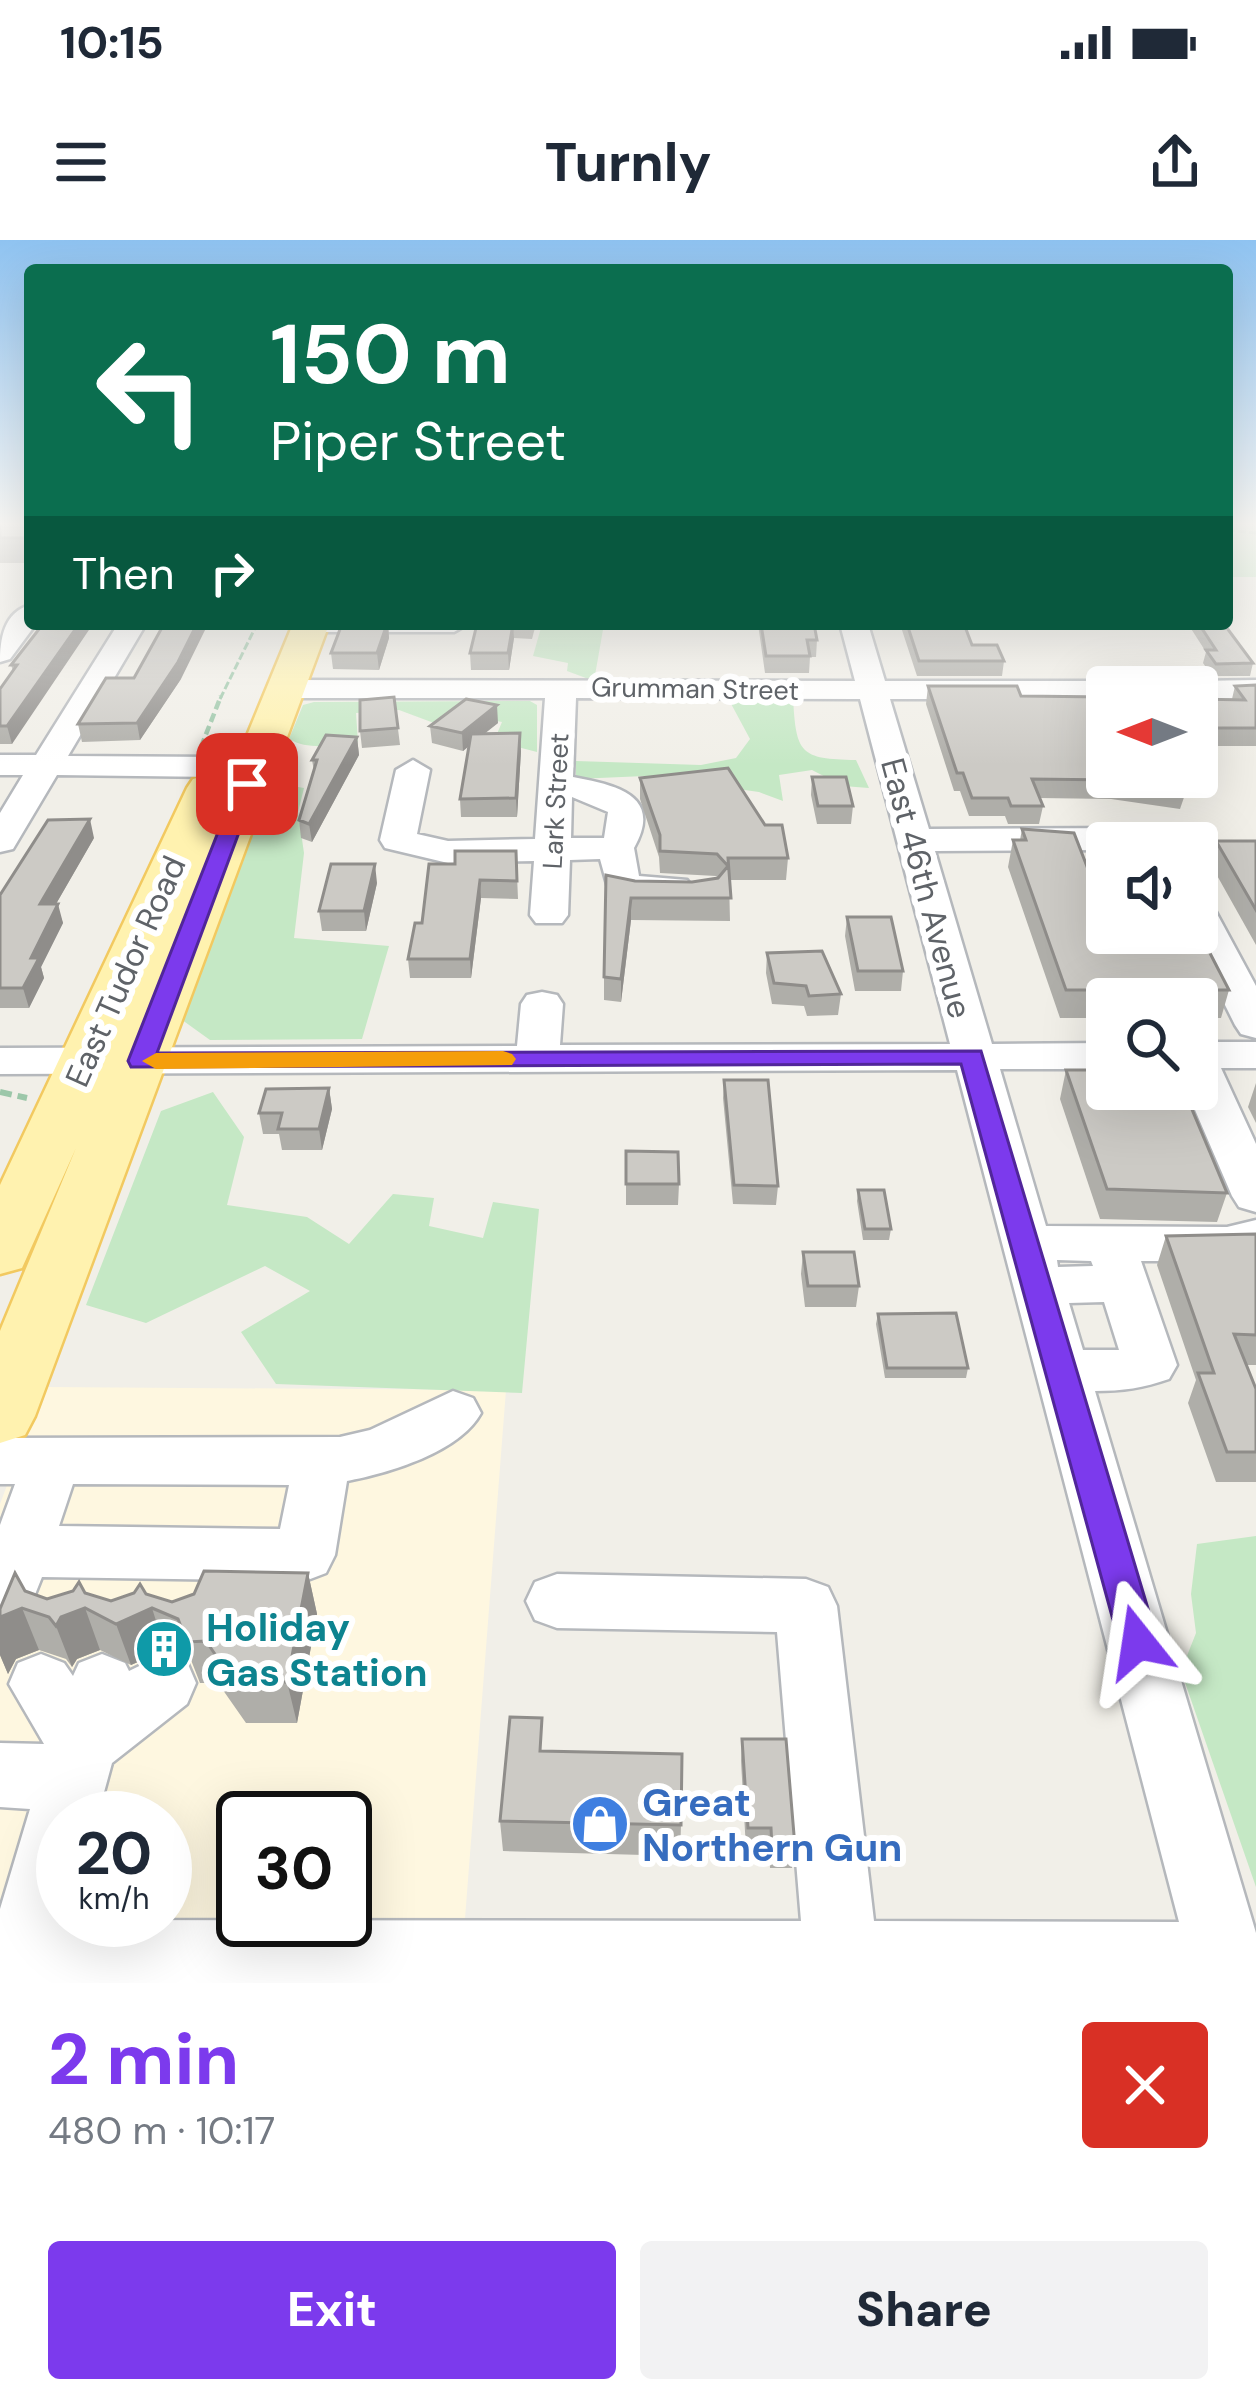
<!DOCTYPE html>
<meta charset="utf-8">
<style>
:root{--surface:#fff;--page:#f2f2f3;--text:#1f2937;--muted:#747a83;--accent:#7c3aed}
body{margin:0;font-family:"DM Sans",sans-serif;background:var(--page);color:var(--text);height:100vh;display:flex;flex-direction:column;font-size:45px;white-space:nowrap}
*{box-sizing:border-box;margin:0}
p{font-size:39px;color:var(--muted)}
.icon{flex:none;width:66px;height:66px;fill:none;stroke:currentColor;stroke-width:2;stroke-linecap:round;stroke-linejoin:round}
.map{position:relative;height:1743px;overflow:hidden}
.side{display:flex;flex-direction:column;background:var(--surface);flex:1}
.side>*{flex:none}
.top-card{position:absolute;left:24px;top:24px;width:1209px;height:366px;border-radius:12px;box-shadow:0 12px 48px #0002;background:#0b6e4f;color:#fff;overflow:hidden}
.needle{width:78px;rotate:270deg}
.controls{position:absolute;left:1086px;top:426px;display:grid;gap:24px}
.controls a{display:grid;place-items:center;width:132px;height:132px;border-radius:12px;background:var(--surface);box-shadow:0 12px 48px #0002;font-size:60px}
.speed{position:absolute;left:36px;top:1551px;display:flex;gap:24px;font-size:60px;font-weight:700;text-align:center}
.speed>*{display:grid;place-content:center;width:156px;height:156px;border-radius:50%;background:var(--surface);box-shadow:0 12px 48px #0002;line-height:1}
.speed small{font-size:30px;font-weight:400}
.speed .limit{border:6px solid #111;border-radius:18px;background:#fff;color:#111}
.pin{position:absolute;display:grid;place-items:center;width:102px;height:102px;color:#fff;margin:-51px;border-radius:24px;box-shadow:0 6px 18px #0006}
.me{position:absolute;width:132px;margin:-66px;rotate:345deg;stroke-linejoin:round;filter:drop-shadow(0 0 9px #0008)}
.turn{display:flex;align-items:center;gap:42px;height:252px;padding:0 48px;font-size:54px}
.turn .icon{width:156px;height:156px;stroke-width:2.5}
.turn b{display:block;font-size:84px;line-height:102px}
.then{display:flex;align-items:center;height:114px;padding:0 48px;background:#0003;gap:24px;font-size:45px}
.round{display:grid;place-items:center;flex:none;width:126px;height:126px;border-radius:12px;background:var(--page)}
.summary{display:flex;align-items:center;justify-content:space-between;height:204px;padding:0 48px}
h1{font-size:72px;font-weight:800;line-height:90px;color:var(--accent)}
.button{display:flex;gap:24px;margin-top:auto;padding:24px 48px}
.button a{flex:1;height:138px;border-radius:12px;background:var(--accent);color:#fff;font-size:48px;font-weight:800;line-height:138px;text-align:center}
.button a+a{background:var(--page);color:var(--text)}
.status{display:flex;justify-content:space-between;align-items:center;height:84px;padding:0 60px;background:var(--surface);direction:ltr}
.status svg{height:33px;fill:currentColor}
header{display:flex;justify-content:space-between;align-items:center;height:156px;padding:0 48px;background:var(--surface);font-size:54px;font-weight:800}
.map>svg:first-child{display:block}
.commercial{fill:#fef7e0;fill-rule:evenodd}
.green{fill:#c5e8c5}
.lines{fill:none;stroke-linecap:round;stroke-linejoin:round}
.minor-casing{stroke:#b5b8bc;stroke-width:5}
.major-casing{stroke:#f2c960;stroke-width:5}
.path-far2{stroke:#9cc7a9;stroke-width:3;stroke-dasharray:8 3;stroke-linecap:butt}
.path-far1{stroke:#9cc7a9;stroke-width:4.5;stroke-dasharray:9 4.5;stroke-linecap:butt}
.path{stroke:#9cc7a9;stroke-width:6;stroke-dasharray:12 6;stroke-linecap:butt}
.minor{fill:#fff;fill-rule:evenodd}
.major{fill:#fff2af;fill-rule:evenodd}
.wall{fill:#afaea9}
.shaded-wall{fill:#8f8d8a}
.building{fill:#cccac5;stroke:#8f8d8a;stroke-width:3}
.route{fill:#7c3aed;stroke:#51269a;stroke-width:3}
.slow{fill:#f59e0b}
.labels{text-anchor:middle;stroke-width:12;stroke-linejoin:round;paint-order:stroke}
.far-street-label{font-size:27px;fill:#5f6368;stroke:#fff}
.street-label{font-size:33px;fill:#5f6368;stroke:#fff}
.near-culture-label{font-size:39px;font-weight:bold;fill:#0d838f;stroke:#fff;text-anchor:start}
.near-shop-label{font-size:39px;font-weight:bold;fill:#366cbe;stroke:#fff;text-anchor:start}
</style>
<div class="status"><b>10:15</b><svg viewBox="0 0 49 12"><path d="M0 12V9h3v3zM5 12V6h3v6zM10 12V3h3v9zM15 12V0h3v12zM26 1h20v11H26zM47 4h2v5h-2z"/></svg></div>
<header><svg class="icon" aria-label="menu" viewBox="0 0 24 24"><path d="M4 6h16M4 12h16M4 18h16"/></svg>Turnly<svg class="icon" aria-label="share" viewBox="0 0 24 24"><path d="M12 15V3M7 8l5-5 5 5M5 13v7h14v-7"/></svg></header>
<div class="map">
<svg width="1256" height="1743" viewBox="0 0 1256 1743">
<rect width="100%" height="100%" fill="#f1efe8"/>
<path class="commercial" d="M 44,1147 L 506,1150 L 460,1743 L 0,1743 L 0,1264 ZM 63,1578 L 165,1578 L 165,1680 L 63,1680 ZM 243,1578 L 345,1578 L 345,1680 L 243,1680 Z"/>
<path class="green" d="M 1227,281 L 1256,281 L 1256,337 L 1227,337 Z
M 542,384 L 604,384 L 594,441 L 567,431 L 568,423 L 533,416 Z
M 793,457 C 796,514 800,519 856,520 L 869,548 L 843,546 L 812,530 L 779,535 L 783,561 L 759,552 L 645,536 L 576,539 L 576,521 L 701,525 L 736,518 L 750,499 L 729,460 Z
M 530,461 L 537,465 L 537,512 L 494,501 L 502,482 L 464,475 L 442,486 L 399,470 L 356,473 L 358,502 C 335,505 310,511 289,499 L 303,465 L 314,462 Z
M 288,520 L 280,544 L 304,548 L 298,572 L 304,613 L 294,698 L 389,706 L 362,799 L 210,800 L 178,777 L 271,525 Z
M 213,852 L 244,897 L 227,965 L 307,977 L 349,1004 L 393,954 L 434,958 L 429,986 L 483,998 L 493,962 L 539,969 L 522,1153 L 276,1144 L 241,1092 L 310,1051 L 265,1026 L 146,1083 L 86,1065 L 161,871 Z
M 1256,1296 L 1256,1647 L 1181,1431 L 1196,1393 L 1191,1354 L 1197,1304 Z"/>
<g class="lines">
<defs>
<path id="minor" d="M 30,365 L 30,384 L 36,384 L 10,419 L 0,422 C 0,399 4,372 30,365 Z
M 118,384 L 146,384 L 68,516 L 217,517 L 233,527 L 217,537 L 57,535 L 13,609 L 0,612 L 0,573 L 23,535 L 0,535 L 0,515 L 36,515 Z
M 297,384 L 468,384 L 454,392 L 311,392 Z
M 840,384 L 868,384 L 885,441 L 1107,441 L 1120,447 L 1107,447 L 1107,459 L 890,459 L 929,589 L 1139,588 L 1152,591 L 1163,603 L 1107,603 L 1107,610 L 935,611 L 992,804 L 1107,803 L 1107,829 L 1000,829 L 1046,986 L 1227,987 L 1256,980 L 1256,1014 L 1227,1021 L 1141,1021 L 1177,1125 L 1169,1139 C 1143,1148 1123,1151 1095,1151 L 1256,1693 L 1256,1743 L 0,1743 L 0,1669 L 30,1569 L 0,1567 L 0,1503 L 44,1504 L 9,1444 L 18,1423 L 41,1414 L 64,1423 L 73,1436 L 79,1423 L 102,1414 L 125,1423 L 129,1431 L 164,1414 L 187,1422 L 196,1443 L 187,1464 L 112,1523 L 97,1578 L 63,1578 L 63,1680 L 801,1681 L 777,1392 L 557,1388 L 535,1380 L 526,1361 L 535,1342 L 557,1334 L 806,1339 L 828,1347 L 837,1366 L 874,1681 L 1179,1682 L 957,830 L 0,834 L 0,808 L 517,806 L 521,764 L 527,755 L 542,752 L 557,755 L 563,764 L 560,805 L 950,804 L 860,459 L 576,458 L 573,537 C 615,545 664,555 634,608 L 639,636 L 687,640 L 693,648 L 687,656 C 663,662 634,661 610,655 L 600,619 L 570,620 L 568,675 L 562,683 L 536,683 L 530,675 L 534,621 L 448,623 L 385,608 L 380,600 L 396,530 L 413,520 L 430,530 L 417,594 L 448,601 L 535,599 L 545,458 L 284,458 L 269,449 L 284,440 L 855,441 ZM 572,557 L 608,572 L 604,598 L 571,598 ZM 1057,1020 L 1091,1021 L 1093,1026 L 1058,1027 ZM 1104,1062 L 1119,1110 L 1083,1110 L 1069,1063 Z
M 1256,440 L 1256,458 L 1197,459 L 1197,447 L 1184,447 L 1197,441 Z
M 1197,661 L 1210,664 L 1216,672 L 1256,746 L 1256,798 L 1241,794 L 1235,785 L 1189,693 L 1197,693 Z
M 1197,802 L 1256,802 L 1256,828 L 1221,828 L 1256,904 L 1256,972 L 1239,967 L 1232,956 L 1186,849 L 1197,849 Z
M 453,1151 L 473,1158 L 481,1173 C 460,1212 389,1233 347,1241 L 335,1315 L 326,1333 L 305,1341 L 42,1337 L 22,1387 L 0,1395 L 0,1285 L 15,1244 L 0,1244 L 0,1198 L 340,1197 L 370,1190 ZM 73,1244 L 289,1245 L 280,1289 L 59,1286 Z"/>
<path id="major" d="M 293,384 L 329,384 L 35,1176 L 25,1195 L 0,1203 L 0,1091 L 76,908 L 22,1028 L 0,1034 L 0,945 L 187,548 L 193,539 L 208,535 L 227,544 Z"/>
</defs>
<use href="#minor" class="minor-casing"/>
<use href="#major" class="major-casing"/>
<path class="path-far2" d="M 1227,290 L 1256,293
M 220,459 L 257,384"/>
<path class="path-far1" d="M 201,507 L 221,456"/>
<path class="path" d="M 0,852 L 27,858"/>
<use href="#minor" class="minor"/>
<use href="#major" class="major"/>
</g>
<path class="wall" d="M 0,281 L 30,281 L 30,323 L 0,323 Z
M 43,384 L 12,504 L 0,504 L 0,449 L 13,431 L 11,425 Z
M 388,384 L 389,398 L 379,430 L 333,429 L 331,413 Z
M 477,384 L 536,384 L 532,399 L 514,398 L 509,430 L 471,430 L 470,413 Z
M 758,384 L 814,384 L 817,400 L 816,417 L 810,417 L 809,433 L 765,433 Z
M 900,384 L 964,384 L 972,405 L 1004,421 L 1002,436 L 917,436 Z
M 1188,384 L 1224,384 L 1253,423 L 1250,436 L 1212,436 L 1203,423 L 1206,412 Z
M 181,439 L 140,500 L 82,502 L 78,484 Z
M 1256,445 L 1256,506 L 1202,506 L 1197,459 L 1232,459 L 1235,446 Z
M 928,446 L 1021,456 L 1191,537 L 1180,569 L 1111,559 L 1039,558 L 1043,566 L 1039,584 L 1008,584 L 1005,576 L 969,576 L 960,551 L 954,551 L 926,464 Z
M 394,457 L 400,505 L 362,508 L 360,491 Z
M 498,483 L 484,493 L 521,511 L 517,577 L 461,577 L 460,559 L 469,505 L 463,511 L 432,503 L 430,486 Z
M 357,497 L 359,515 L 312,602 L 301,598 L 299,580 L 314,531 L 312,520 Z
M 812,537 L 853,566 L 851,584 L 817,584 L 811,555 Z
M 640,538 L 788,618 L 786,640 L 729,640 L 730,681 L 631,680 L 621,762 L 604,760 L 604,737 L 635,641 L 692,642 L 718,638 L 716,636 L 660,633 L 659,617 L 640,559 Z
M 1022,589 L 1229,750 L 1221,778 L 1197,778 L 1197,759 L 1107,759 L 1107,778 L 1060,778 L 1008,627 L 1013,600 L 1020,600 Z
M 94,598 L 56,664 L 63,683 L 41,727 L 44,738 L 29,768 L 0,768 L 0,655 Z
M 1216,601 L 1256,601 L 1256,705 L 1210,623 Z
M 516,611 L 518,659 L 481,658 L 471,738 L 410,738 L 408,719 L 422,683 L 455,624 Z
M 377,643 L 366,691 L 322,691 L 319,671 Z
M 847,677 L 903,731 L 901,751 L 855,751 L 845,696 Z
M 767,713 L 841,754 L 838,775 L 807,776 L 804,766 L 772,764 L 766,733 Z
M 1066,830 L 1140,860 L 1227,953 L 1217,982 L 1100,979 L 1060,859 Z
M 724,840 L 778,946 L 776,965 L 733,964 L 723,858 Z
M 1256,843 L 1256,883 L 1248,867 Z
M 329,848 L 332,869 L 322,910 L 282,910 L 279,894 L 263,894 L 259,873 Z
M 626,911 L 679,944 L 678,965 L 626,965 Z
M 858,950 L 891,989 L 889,1000 L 863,1000 L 857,961 Z
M 1256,994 L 1256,1125 L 1246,1125 L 1256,1149 L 1256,1242 L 1216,1242 L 1188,1163 L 1196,1140 L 1157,1025 L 1166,996 Z
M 803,1012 L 859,1046 L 856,1067 L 805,1067 L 801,1034 Z
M 878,1074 L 968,1128 L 966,1138 L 885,1138 L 876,1084 Z
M 308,1333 L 317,1374 L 297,1483 L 246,1483 L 218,1443 L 200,1443 L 191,1420 L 165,1410 L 131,1425 L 100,1410 L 77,1419 L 72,1427 L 66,1419 L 39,1410 L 16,1419 L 8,1434 L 0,1415 L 0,1369 L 25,1351 L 47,1359 L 85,1353 L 111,1361 L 146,1354 L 172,1362 Z
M 742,1499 L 795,1607 L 792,1628 L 770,1628 L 769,1609 L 746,1609 L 741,1521 Z
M 544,1511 L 681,1585 L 680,1616 L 503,1611 L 500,1581 Z"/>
<path class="shaded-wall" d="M 79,384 L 93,384 L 12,504 L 7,486 Z
M 197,384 L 208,384 L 181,439 L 140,500 L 137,483 Z
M 388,384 L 389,398 L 379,430 L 377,413 Z
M 513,384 L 514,398 L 509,430 L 508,413 Z
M 497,465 L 498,483 L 463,511 L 462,493 Z
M 520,493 L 521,511 L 517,577 L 516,558 Z
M 357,497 L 359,515 L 312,602 L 309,584 Z
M 90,579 L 94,598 L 45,683 L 40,664 Z
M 375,624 L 377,643 L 366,691 L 364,671 Z
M 480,640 L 481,658 L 471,738 L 470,719 Z
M 631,658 L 631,680 L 621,762 L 621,739 Z
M 58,664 L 63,683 L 41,727 L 44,738 L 29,768 L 23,748 L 31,718 Z
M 329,848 L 332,869 L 322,910 L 319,889 Z
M 308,1333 L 317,1374 L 297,1483 L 287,1442 Z
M 22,1368 L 39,1410 L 16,1419 L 8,1434 L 0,1415 L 0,1377 Z
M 85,1368 L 100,1410 L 77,1419 L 72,1427 L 56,1386 L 61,1377 Z
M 152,1368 L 165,1410 L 131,1425 L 116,1384 Z"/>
<path class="building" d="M 0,281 L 30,281 L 30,298 L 0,298 Z
M 43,384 L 79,384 L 7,486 L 0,486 L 0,449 L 17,425 L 11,425 Z
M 164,384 L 197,384 L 178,422 L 137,483 L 78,484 L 106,438 L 134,438 Z
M 342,384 L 387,384 L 377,413 L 331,413 Z
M 477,384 L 513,384 L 508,413 L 470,413 Z
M 761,384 L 814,384 L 817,400 L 807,400 L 810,416 L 766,416 Z
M 907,384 L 964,384 L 972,405 L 997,405 L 1004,421 L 919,421 Z
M 1199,384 L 1224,384 L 1253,423 L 1216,424 L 1206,410 L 1216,410 Z
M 1256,445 L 1256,488 L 1206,488 L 1197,514 L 1197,459 L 1245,460 L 1235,446 Z
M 928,446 L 1017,446 L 1021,456 L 1107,457 L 1107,537 L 1189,537 L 1184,551 L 1115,540 L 1032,539 L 1043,566 L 1011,566 L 1008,558 L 972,558 L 963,533 L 957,533 Z
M 394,457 L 398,488 L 360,491 L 360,460 Z
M 466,459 L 497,465 L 462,493 L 430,486 Z
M 520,493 L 516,558 L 460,559 L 471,494 Z
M 326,495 L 357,497 L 309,584 L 299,580 L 317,520 L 312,520 Z
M 728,528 L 765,585 L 782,585 L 788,618 L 728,618 L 731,658 L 631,658 L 621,739 L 604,737 L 606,635 L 635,641 L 692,642 L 718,638 L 728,626 L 717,614 L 660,611 L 660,595 L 640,538 Z
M 812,537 L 846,537 L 853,566 L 818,566 Z
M 90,579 L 40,664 L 58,664 L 31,718 L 39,718 L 23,748 L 0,748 L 0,655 L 48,580 Z
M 1022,589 L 1074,593 L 1093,642 L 1107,642 L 1107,693 L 1197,693 L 1197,688 L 1229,750 L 1066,750 L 1013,600 L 1026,600 Z
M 1216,601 L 1256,601 L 1256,670 Z
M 455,611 L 516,611 L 517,641 L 480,640 L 470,719 L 408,719 L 415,683 L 422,683 L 429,624 L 455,624 Z
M 331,624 L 375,624 L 364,671 L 319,671 Z
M 847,677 L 891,677 L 903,731 L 858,731 Z
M 822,711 L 841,754 L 809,756 L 806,746 L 774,743 L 767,713 Z
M 1066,830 L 1107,830 L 1107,849 L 1136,849 L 1140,860 L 1188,860 L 1227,953 L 1107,949 Z
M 724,840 L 768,840 L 778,946 L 734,945 Z
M 329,848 L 319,889 L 278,889 L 282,873 L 259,873 L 266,849 Z
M 626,911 L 678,912 L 679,944 L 626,944 Z
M 858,950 L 884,950 L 891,989 L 865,989 Z
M 1256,994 L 1256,1095 L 1234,1094 L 1256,1149 L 1256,1212 L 1227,1212 L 1198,1133 L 1214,1133 L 1166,996 Z
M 803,1012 L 854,1012 L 859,1046 L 808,1046 Z
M 956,1073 L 968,1128 L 887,1128 L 878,1074 Z
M 204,1331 L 308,1333 L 287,1442 L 234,1442 L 206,1401 L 187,1402 L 178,1379 L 152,1368 L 116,1384 L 85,1368 L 61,1377 L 56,1386 L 49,1377 L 22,1368 L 0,1377 L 0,1369 L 15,1333 L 25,1351 L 47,1359 L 73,1351 L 79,1342 L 85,1353 L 111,1361 L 134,1353 L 140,1344 L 146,1354 L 172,1362 L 194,1354 Z
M 510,1477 L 542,1478 L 540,1511 L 682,1514 L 681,1585 L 500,1581 Z
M 742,1499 L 786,1499 L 795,1607 L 772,1607 L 771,1588 L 748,1588 Z"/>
<linearGradient id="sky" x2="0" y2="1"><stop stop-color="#8fc3f1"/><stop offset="0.54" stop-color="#f9f8f5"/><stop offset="1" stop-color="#f9f8f5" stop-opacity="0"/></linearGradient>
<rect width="1256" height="525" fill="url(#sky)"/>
<path class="route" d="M 247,538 L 257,544 L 157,813 L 981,811 L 1158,1402 L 1152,1414 L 1138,1419 L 1125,1414 L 1119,1402 L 961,824 L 131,827 L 128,821 L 237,544 Z"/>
<path class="slow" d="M 503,811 L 512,814 L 516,819 L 512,825 L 156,829 L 142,821 L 156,813 Z"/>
<defs>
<symbol id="building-disc" viewBox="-11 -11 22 22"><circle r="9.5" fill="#0f9aa8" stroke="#fff"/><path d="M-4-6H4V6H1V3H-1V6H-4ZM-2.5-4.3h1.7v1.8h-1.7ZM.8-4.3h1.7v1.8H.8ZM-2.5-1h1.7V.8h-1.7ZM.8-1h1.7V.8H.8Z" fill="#fff"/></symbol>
<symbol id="shop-disc" viewBox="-11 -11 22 22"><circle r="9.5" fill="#3f7fe0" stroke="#fff"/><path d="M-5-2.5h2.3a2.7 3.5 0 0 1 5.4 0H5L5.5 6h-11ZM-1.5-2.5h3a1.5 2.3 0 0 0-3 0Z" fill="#fff"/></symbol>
</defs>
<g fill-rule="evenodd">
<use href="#building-disc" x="131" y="1376" width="66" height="66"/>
<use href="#shop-disc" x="567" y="1551" width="66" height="66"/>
</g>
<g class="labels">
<g class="far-street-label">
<text transform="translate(695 449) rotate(1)" y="9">Grumman Street</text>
<text transform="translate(556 561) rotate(-87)" y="9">Lark Street</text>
</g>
<g class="street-label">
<text transform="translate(927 648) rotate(75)" y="12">East 46th Avenue</text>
<text transform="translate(125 731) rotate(-66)" y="12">East Tudor Road</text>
</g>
<g class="near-culture-label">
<text x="206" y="1401">Holiday<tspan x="206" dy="45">Gas Station</tspan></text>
</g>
<g class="near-shop-label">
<text x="642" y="1576">Great<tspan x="642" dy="45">Northern Gun</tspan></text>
</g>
</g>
</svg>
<div class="controls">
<a><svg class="needle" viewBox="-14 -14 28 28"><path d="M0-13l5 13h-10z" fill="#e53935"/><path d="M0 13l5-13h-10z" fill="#747a83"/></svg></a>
<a><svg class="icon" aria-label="sound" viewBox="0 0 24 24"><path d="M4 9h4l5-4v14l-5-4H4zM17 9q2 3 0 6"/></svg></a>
<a><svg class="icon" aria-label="search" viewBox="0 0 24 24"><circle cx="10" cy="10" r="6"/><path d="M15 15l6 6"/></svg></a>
</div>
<div class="speed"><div>20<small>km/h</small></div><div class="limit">30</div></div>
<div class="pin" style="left:247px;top:544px;background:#d93025"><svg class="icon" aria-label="arrive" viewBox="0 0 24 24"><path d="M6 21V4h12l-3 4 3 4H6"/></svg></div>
<svg class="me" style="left:1138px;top:1402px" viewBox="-20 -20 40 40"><path d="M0-17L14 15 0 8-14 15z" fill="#7c3aed" stroke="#fff" stroke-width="4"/></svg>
<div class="top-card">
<div class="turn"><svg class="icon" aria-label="left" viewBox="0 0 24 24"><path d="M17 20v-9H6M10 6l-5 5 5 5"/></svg><div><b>150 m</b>Piper Street</div></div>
<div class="then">Then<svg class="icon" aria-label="right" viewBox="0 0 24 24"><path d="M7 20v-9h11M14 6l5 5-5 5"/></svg></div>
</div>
</div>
<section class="side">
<div class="summary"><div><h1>2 min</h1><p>480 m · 10:17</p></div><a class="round" style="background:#d93025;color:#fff"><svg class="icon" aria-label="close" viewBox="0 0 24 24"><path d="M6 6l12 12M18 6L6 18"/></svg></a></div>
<div class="button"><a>Exit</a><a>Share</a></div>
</section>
